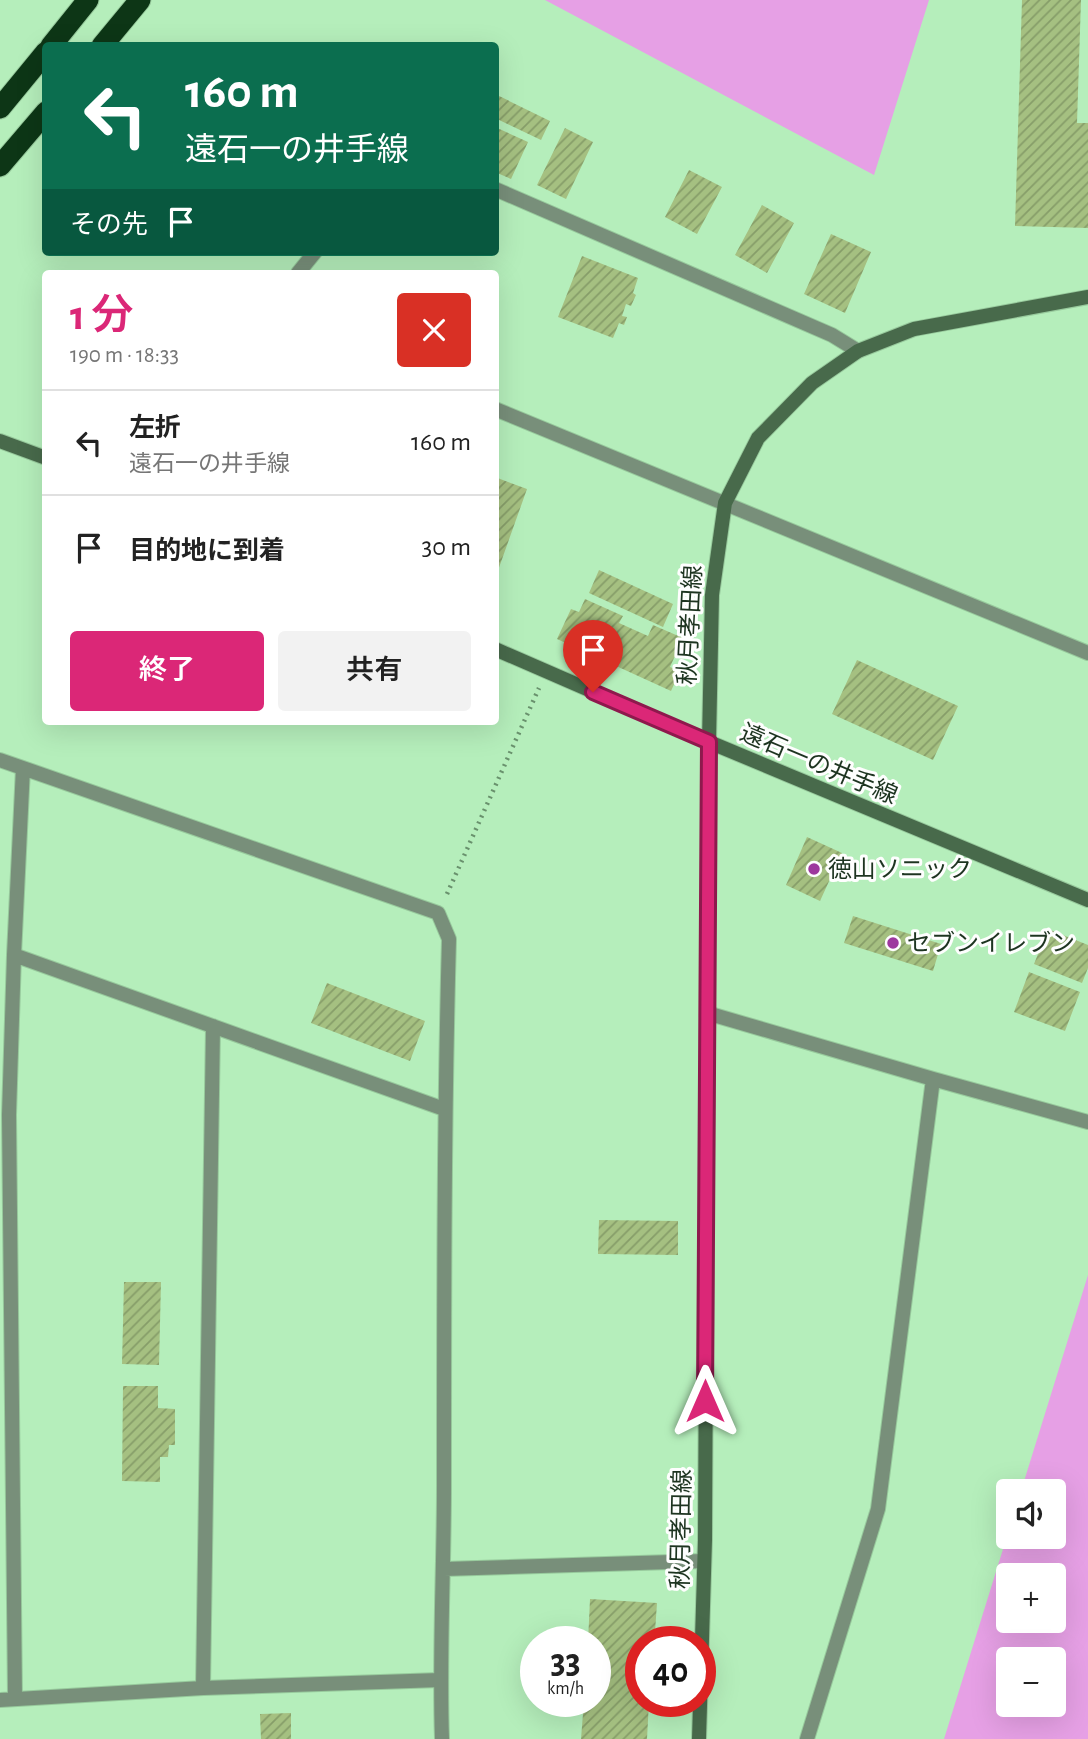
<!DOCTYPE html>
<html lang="ja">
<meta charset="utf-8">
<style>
:root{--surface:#fff;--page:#f2f2f2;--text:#222;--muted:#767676;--line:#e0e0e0;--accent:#db2777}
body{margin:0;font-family:"Alegreya Sans","Noto Sans JP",sans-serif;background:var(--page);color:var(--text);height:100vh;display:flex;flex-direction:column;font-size:26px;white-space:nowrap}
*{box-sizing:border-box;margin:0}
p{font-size:23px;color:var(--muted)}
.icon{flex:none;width:38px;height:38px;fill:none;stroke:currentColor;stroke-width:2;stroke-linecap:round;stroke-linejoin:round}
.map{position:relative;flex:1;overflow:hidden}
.drawer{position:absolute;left:42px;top:270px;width:457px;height:455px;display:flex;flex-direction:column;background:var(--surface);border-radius:7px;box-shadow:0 7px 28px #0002}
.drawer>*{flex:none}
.banner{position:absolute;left:42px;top:42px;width:457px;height:214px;border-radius:7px;box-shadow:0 7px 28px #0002;background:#0b6e4f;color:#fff;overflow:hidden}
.fabs{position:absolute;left:996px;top:1479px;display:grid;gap:14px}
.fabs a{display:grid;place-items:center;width:70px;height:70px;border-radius:7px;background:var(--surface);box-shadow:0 7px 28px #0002;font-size:35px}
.speed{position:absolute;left:520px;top:1626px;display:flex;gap:14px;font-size:35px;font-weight:700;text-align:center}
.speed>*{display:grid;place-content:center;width:91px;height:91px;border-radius:50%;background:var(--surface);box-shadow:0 7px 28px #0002;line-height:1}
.speed small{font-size:18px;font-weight:400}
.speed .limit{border:10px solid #d22;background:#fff;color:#111}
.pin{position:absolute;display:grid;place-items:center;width:60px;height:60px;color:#fff;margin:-72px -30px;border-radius:50% 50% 50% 0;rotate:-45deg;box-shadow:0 0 7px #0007}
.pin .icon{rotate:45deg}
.me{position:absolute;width:77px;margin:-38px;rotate:0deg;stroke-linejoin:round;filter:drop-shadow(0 0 5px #0008)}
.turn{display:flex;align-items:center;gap:24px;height:147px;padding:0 28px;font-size:32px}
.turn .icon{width:91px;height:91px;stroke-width:2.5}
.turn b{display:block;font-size:49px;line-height:60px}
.then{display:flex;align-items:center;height:66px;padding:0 28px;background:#0003;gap:14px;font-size:26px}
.round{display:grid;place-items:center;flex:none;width:74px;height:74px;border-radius:7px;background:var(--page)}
.head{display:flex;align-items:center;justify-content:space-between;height:119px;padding:0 28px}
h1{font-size:42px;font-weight:600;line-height:52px;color:var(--accent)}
.cta{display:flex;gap:14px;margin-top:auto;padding:14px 28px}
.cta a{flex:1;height:80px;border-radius:7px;background:var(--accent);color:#fff;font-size:28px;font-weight:600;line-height:80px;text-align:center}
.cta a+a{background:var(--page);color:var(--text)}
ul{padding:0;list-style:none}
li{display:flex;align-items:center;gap:21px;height:105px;padding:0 28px;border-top:2px solid var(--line)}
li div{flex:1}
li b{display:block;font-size:26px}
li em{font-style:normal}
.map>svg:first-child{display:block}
.grass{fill:#e6a0e5;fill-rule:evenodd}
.building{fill:url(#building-hatch)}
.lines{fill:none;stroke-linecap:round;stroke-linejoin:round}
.street-casing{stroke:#97c99c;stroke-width:16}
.secondary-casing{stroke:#97c99c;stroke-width:16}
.highway-casing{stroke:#97c99c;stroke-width:23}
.path{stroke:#69916d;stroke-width:4.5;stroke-dasharray:2 5;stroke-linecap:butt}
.street{stroke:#788f7a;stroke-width:14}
.secondary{stroke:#486a4b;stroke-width:14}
.highway{stroke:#0d3616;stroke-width:21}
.route-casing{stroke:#8e194d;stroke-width:18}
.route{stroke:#db2777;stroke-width:12}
.poi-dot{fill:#9d389e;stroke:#fefefe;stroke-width:2.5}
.labels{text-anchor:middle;stroke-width:6;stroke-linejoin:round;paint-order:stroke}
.street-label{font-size:24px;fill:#1d3420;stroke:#fefefe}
.poi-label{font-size:24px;fill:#1d3420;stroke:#fefefe;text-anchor:start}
</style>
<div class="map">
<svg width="1088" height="1739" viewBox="0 0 1088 1739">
<defs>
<pattern id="building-hatch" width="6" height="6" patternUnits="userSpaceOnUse" patternTransform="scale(1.75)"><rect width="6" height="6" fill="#a5c081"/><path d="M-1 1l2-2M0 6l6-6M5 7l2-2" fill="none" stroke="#869d69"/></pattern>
</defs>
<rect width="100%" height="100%" fill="#b5eebb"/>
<path class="grass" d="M 545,0 L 929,0 L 874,175 Z
M 1088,1275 L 1088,1739 L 944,1739 L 1008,1533 L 1008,1536 L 1054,1536 L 1054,1491 L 1021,1491 ZM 1008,1575 L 1054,1575 L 1054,1620 L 1008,1620 ZM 1008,1659 L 1054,1659 L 1054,1704 L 1008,1704 Z"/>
<path class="building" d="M 1022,0 L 1081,0 L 1077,123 L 1088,123 L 1088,228 L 1015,226 Z
M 495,94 L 550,121 L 541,140 L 495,118 Z
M 495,127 L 528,142 L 511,179 L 495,172 Z
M 565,128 L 593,142 L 566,199 L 537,185 Z
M 689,170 L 722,187 L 697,234 L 665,217 Z
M 762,205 L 794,223 L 767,273 L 735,255 Z
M 831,234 L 871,252 L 845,313 L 804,294 Z
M 582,256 L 638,278 L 633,293 L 636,295 L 631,306 L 626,304 L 622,316 L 627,317 L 624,325 L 619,323 L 613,338 L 558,317 Z
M 495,477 L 527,489 L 496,576 L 495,575 Z
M 599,570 L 673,604 L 663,627 L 589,593 Z
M 585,599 L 623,616 L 619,623 L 648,636 L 653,625 L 683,638 L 670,667 L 680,671 L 671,691 L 557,639 L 571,609 L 579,612 Z
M 857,660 L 958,706 L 933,760 L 832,714 Z
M 807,837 L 842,853 L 820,901 L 786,885 Z
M 853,916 L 941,944 L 933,971 L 844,943 Z
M 1048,929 L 1088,945 L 1088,968 L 1082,983 L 1034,964 Z
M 1029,972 L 1080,992 L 1065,1031 L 1014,1012 Z
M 327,983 L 425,1021 L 410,1061 L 311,1023 Z
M 599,1220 L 678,1221 L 678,1255 L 598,1254 Z
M 124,1282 L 161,1282 L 159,1365 L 122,1364 Z
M 123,1386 L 158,1386 L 158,1408 L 175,1409 L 175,1445 L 169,1445 L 168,1457 L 160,1457 L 160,1482 L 122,1481 Z
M 590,1599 L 657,1603 L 655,1632 L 665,1633 L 664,1642 L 640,1642 L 640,1701 L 649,1701 L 647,1739 L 581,1739 L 584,1701 L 595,1701 L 595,1642 L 588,1642 Z
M 291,1713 L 291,1739 L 261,1739 L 260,1714 Z"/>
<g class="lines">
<defs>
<path id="street" d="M 495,189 L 832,335 L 858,351
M 298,273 L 315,252
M 495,409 L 1088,653
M 0,760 L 438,913 L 449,939 C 444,1121 444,1303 444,1485 C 444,1569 439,1654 442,1739
M 14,955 L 444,1109
M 707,1013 L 933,1079 L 1088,1122
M 444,1569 L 704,1561
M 203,1688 L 213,1026
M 15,1699 L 9,1115 L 14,955 L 23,768
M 0,1700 L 203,1688 L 440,1680
M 807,1739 L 878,1509 L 933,1079"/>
<path id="secondary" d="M 0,441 L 46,458
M 495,649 L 709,742 L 1088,900
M 699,1739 L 705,1540 L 709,742 L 712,595 L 725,503 L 758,438 L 812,383 L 858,351 L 914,329 L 1088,297"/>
<path id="highway" d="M 51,46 L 88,0
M 102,46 L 140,0
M 0,108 L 46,52
M 0,166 L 46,112"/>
</defs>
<use href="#street" class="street-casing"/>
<use href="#secondary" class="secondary-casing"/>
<use href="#highway" class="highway-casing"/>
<path class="path" d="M 447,894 L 539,688"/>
<use href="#street" class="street"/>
<use href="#secondary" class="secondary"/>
<use href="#highway" class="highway"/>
</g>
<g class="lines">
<defs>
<path id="route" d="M 593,692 L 709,742 L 705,1401"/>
</defs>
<use href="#route" class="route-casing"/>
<use href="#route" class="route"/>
</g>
<g class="poi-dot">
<circle cx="814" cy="869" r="7"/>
<circle cx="893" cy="943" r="7"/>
</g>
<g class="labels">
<g class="street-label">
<text transform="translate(690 625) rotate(-87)" y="8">秋月孝田線</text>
<text transform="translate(819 764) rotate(23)" y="8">遠石一の井手線</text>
<text transform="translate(681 1529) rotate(-89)" y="8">秋月孝田線</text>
</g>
<g class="poi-label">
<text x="828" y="877">徳山ソニック</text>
<text x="907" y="951">セブンイレブン</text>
</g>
</g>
</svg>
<div class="fabs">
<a><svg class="icon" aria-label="sound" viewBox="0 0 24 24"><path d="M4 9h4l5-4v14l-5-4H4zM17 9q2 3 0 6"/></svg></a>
<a>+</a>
<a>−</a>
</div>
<div class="speed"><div>33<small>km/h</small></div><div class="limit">40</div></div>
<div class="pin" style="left:593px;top:692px;background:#d93025"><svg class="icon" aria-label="arrive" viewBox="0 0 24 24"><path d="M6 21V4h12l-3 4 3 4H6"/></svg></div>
<svg class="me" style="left:705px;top:1401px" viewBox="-20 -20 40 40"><path d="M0-17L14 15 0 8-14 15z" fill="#db2777" stroke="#fff" stroke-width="4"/></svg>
<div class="banner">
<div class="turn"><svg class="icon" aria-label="left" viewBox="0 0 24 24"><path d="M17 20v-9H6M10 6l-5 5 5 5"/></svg><div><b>160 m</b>遠石一の井手線</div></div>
<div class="then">その先<svg class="icon" aria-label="arrive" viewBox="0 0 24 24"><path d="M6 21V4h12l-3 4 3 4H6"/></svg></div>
</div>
<section class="drawer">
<div class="head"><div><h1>1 分</h1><p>190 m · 18:33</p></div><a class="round" style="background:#d93025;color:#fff"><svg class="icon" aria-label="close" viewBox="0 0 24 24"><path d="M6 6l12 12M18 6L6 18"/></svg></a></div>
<ul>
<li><svg class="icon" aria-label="left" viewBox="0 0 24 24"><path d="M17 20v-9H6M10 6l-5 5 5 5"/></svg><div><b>左折</b><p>遠石一の井手線</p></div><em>160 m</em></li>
<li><svg class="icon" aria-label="arrive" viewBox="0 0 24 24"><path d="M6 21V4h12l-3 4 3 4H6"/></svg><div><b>目的地に到着</b></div><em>30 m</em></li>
</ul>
<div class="cta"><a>終了</a><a>共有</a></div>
</section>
</div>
